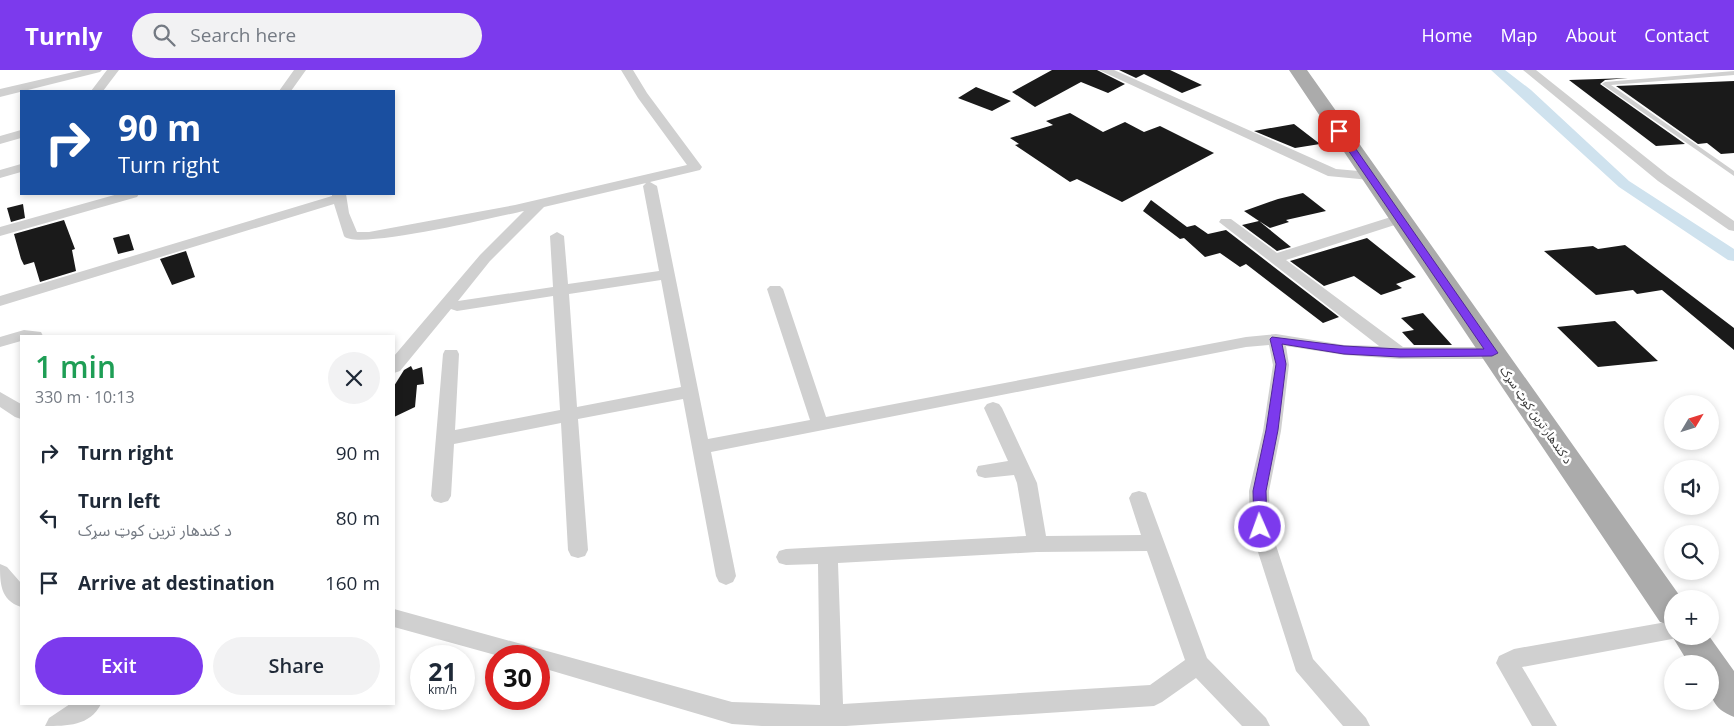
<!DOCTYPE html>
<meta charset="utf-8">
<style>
:root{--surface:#fff;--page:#f2f2f3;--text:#1f2937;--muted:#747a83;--accent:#7c3aed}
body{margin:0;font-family:"Open Sans","Noto Sans Arabic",sans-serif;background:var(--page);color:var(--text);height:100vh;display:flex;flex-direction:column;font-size:19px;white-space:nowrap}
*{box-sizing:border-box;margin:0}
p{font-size:16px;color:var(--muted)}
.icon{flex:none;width:28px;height:28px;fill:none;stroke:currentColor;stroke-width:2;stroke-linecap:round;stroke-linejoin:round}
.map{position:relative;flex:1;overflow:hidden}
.panel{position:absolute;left:20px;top:265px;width:375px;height:370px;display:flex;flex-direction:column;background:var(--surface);border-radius:0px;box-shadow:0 2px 8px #0003}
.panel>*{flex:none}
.top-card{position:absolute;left:20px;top:20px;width:375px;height:105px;border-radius:0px;box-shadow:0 2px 8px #0003;background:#1a4fa0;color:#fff;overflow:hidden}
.needle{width:32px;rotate:52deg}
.fabs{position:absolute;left:1664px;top:325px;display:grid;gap:10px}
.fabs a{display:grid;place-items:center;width:55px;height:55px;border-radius:50%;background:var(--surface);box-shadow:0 2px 8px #0003;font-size:25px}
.speed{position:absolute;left:410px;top:575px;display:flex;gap:10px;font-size:25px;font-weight:700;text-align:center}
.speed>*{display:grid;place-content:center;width:65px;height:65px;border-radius:50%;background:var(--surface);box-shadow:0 2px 8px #0003;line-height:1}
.speed small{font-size:12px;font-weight:400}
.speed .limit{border:8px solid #d22;background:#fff;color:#111}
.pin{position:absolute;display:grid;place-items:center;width:42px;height:42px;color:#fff;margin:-21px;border-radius:10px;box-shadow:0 2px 8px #0006}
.me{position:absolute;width:55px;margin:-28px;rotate:358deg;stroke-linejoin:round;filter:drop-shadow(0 0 4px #0008)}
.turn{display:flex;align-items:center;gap:18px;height:105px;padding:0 15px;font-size:22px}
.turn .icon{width:65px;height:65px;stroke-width:2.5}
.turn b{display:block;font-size:35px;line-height:42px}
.round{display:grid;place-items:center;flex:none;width:52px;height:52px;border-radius:26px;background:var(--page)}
.summary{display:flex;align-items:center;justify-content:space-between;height:85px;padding:0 15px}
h1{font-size:30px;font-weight:600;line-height:38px;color:#1e9e55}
.button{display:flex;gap:10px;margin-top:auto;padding:10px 15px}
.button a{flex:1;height:58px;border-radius:30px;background:var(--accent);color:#fff;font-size:20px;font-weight:600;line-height:58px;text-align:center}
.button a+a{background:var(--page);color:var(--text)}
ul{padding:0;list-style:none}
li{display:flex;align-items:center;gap:15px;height:65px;padding:0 15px}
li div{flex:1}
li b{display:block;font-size:19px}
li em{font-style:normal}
header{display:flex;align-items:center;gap:30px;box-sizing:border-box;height:70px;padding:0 25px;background:var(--accent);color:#fff}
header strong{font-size:24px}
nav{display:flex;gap:28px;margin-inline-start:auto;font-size:18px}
.search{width:350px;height:45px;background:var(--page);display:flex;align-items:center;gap:12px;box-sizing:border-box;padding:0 18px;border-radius:28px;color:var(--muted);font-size:19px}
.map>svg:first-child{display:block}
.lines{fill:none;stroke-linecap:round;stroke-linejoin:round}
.canal{fill:#cfe2ee;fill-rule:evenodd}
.building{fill:#1a1a1a}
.service{fill:#d0d0d0;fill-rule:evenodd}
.minor{fill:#d0d0d0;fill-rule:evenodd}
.primary{fill:#ababab;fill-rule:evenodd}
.route{fill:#7c3aed;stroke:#51269a}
.labels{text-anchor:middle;stroke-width:5;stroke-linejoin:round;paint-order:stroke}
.street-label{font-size:12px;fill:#333;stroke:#fff}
</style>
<header>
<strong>Turnly</strong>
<div class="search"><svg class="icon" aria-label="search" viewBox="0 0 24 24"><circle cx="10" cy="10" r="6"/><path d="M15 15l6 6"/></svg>Search here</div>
<nav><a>Home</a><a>Map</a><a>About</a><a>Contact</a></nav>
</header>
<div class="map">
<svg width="1734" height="656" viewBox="0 0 1734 656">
<rect width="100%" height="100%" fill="#fff"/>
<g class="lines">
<path class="canal" d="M 1491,0 L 1505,0 L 1531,20 L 1629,111 L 1734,179 L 1734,191 L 1728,190 L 1619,117 Z"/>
</g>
<path class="building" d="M 1052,0 L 1097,0 L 1125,14 L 1108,23 L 1081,12 L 1035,37 L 1012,22 Z
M 1119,0 L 1170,0 L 1202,15 L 1182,23 L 1144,4 L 1136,8 Z
M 1628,8 L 1605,10 L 1600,14 L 1685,74 L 1656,76 L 1569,10 Z
M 1734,11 L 1734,83 L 1721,84 L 1707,73 L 1698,74 L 1616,16 Z
M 976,17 L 1011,31 L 992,41 L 958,28 Z
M 1070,43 L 1103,62 L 1125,52 L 1144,62 L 1160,56 L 1214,83 L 1122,132 L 1077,109 L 1070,112 L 1015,75 L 1019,74 L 1010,68 L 1053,55 L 1046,51 Z
M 1294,54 L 1320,74 L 1295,78 L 1254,61 Z
M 1303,123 L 1326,141 L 1286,150 L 1289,152 L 1270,158 L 1259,151 L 1291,177 L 1277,181 L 1242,155 L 1259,151 L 1244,141 L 1278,129 Z
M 1151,130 L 1187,157 L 1195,155 L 1208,164 L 1226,160 L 1339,247 L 1323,253 L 1246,194 L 1240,197 L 1220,183 L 1205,187 L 1184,168 L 1180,169 L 1143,141 Z
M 23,134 L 25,148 L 11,152 L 7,138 Z
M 64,150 L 75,179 L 72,180 L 76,201 L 40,212 L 34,192 L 24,195 L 21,189 L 14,164 Z
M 129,164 L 134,180 L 118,184 L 113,168 Z
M 1367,168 L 1416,207 L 1396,214 L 1402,218 L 1381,225 L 1354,206 L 1324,216 L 1290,191 Z
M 1625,175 L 1734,258 L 1734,280 L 1662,220 L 1637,224 L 1633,220 L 1596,225 L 1544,181 L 1593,176 L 1598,179 Z
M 186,181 L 195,207 L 172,215 L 160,189 Z
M 1423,243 L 1452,275 L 1414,275 L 1402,262 L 1414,260 L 1401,248 Z
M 1615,251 L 1658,291 L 1598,297 L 1557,257 Z
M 411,296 L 413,300 L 422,297 L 424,314 L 417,315 L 415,337 L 394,347 L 394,316 L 404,300 Z"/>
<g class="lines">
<path class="service" d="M 1734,1 L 1734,5 L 1611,15 L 1734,101 L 1734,106 L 1602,14 L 1605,12 Z"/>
<path class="minor" d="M 82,0 L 102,0 L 100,2 L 0,27 L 0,19 Z
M 107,0 L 119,0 L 103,21 L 91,21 Z
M 294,0 L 306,0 L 291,21 L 279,21 Z
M 621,0 L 633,0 L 647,23 L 702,97 L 700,100 L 650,112 L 657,116 L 708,369 L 810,350 L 767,219 L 770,216 L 780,216 L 783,219 L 826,347 L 1246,267 L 1276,264 L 1344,275 L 1379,276 L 1219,152 L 1221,149 L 1231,149 L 1277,183 L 1394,146 L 1404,146 L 1406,149 L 1404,152 L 1286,190 L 1403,277 L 1492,277 L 1498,279 L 1500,283 L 1498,287 L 1492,289 L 1399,289 L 1344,285 L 1286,276 L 1289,295 L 1281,361 L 1269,421 L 1270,457 L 1313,589 L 1366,648 L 1370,656 L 1343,656 L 1296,601 L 1250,457 L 1249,421 L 1263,361 L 1273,295 L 1269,275 L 1246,277 L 711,382 L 736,506 L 733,512 L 726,515 L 719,512 L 716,506 L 683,329 L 578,349 L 588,480 L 585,486 L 578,488 L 571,486 L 568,480 L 561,353 L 454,374 L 451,426 L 448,431 L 441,433 L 434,431 L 431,426 L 443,284 L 445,280 L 457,280 L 459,284 L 455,360 L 560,340 L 553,226 L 457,241 L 451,239 L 400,301 L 394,303 L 394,286 L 480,185 L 524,141 C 500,146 355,181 344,166 L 334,134 L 0,236 L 0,226 L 332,126 L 332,124 L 346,124 L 349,143 L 357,162 L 369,162 L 515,135 L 687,95 L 638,28 ZM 646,113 L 643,116 L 659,201 L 568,214 L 564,166 L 557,162 L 550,166 L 553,217 L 458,231 L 490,191 L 544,137 ZM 661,210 L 681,317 L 577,337 L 569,224 Z
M 1099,0 L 1114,0 L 1336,99 L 1370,102 L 1377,106 L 1370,110 L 1328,106 Z
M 1523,0 L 1536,0 L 1668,105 L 1734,151 L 1734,161 L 1729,160 L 1658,111 Z
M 21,60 L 21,68 L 0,74 L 0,66 Z
M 21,94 L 21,102 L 0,108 L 0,100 Z
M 118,124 L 139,124 L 137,127 L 0,166 L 0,157 Z
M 24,260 L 41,262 L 43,266 L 21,266 L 21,271 L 0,277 L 0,267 Z
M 0,322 L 21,334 L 21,349 L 15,347 L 0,337 Z
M 993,332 L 999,334 L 1002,338 L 1037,413 L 1046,466 L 1141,465 L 1129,428 L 1132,423 L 1139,421 L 1146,423 L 1207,588 L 1266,648 L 1270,656 L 1242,656 L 1196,608 L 1162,632 L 1154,636 L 846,656 L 762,656 L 732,654 L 539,597 L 539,586 L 499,586 L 394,557 L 394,539 L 732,632 L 820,635 L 818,494 L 786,495 L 779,493 L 776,487 L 779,481 L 786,479 L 1026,466 L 1017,413 L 1014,405 L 985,408 L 978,406 L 976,401 L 978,396 L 1008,391 L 984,338 L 987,334 ZM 1147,481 L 1185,590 L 1150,615 L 843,634 L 838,493 L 1037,482 Z
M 0,494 L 7,497 L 21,513 L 21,537 C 0,530 0,513 0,494 Z
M 1672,551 L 1672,566 L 1680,566 L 1672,569 L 1522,597 L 1557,656 L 1532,656 L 1496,593 L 1499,586 L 1514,579 Z
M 70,634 L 101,634 C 90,656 67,656 45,656 L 49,648 Z"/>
<path class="primary" d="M 1289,0 L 1307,0 L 1682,529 L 1672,529 L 1672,556 L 1660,552 Z
M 1672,564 L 1672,566 L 1709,566 L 1734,601 L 1734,647 C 1706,636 1710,619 1710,594 L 1689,594 L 1672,566 Z"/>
</g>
<path class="route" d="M 1336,59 L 1342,59 L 1498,283 L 1492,286 L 1400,287 L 1344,284 L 1282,274 L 1286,294 L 1278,360 L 1266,421 L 1267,457 L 1260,462 L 1254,457 L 1253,421 L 1266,360 L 1276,294 L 1270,269 L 1272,267 L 1344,276 L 1400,279 L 1484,279 L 1335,61 Z"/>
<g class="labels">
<g class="street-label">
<text transform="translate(1536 345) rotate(55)" y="4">د کندهار ترين کوټ سړک</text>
</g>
</g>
</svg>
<div class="fabs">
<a><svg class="needle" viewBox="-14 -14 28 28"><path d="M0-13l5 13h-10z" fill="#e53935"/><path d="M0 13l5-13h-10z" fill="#747a83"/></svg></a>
<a><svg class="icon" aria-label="sound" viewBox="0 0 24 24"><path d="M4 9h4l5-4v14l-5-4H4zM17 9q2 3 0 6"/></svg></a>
<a><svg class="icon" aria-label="search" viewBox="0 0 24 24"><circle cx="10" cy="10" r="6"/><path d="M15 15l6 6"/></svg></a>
<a>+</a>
<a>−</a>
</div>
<div class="speed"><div>21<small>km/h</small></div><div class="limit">30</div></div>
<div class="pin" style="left:1339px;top:61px;background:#d93025"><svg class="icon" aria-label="arrive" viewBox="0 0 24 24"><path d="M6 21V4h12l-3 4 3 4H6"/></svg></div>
<svg class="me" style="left:1260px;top:457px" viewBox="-20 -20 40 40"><circle r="17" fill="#7c3aed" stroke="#fff" stroke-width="3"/><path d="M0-11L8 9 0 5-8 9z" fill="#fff"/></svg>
<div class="top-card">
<div class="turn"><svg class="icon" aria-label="right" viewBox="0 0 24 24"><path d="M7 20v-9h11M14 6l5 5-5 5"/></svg><div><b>90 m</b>Turn right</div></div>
</div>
<section class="panel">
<div class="summary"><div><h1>1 min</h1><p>330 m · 10:13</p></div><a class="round"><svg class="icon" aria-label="close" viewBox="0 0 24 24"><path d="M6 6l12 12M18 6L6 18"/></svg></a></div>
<ul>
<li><svg class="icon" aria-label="right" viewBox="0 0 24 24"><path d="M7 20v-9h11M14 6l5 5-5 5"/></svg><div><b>Turn right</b></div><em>90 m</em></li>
<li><svg class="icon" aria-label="left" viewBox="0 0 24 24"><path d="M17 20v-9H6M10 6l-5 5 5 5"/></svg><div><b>Turn left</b><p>د کندهار ترين کوټ سړک</p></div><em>80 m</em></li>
<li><svg class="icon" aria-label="arrive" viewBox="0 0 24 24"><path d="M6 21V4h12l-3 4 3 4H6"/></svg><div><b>Arrive at destination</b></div><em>160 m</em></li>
</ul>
<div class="button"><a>Exit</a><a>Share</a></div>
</section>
</div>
